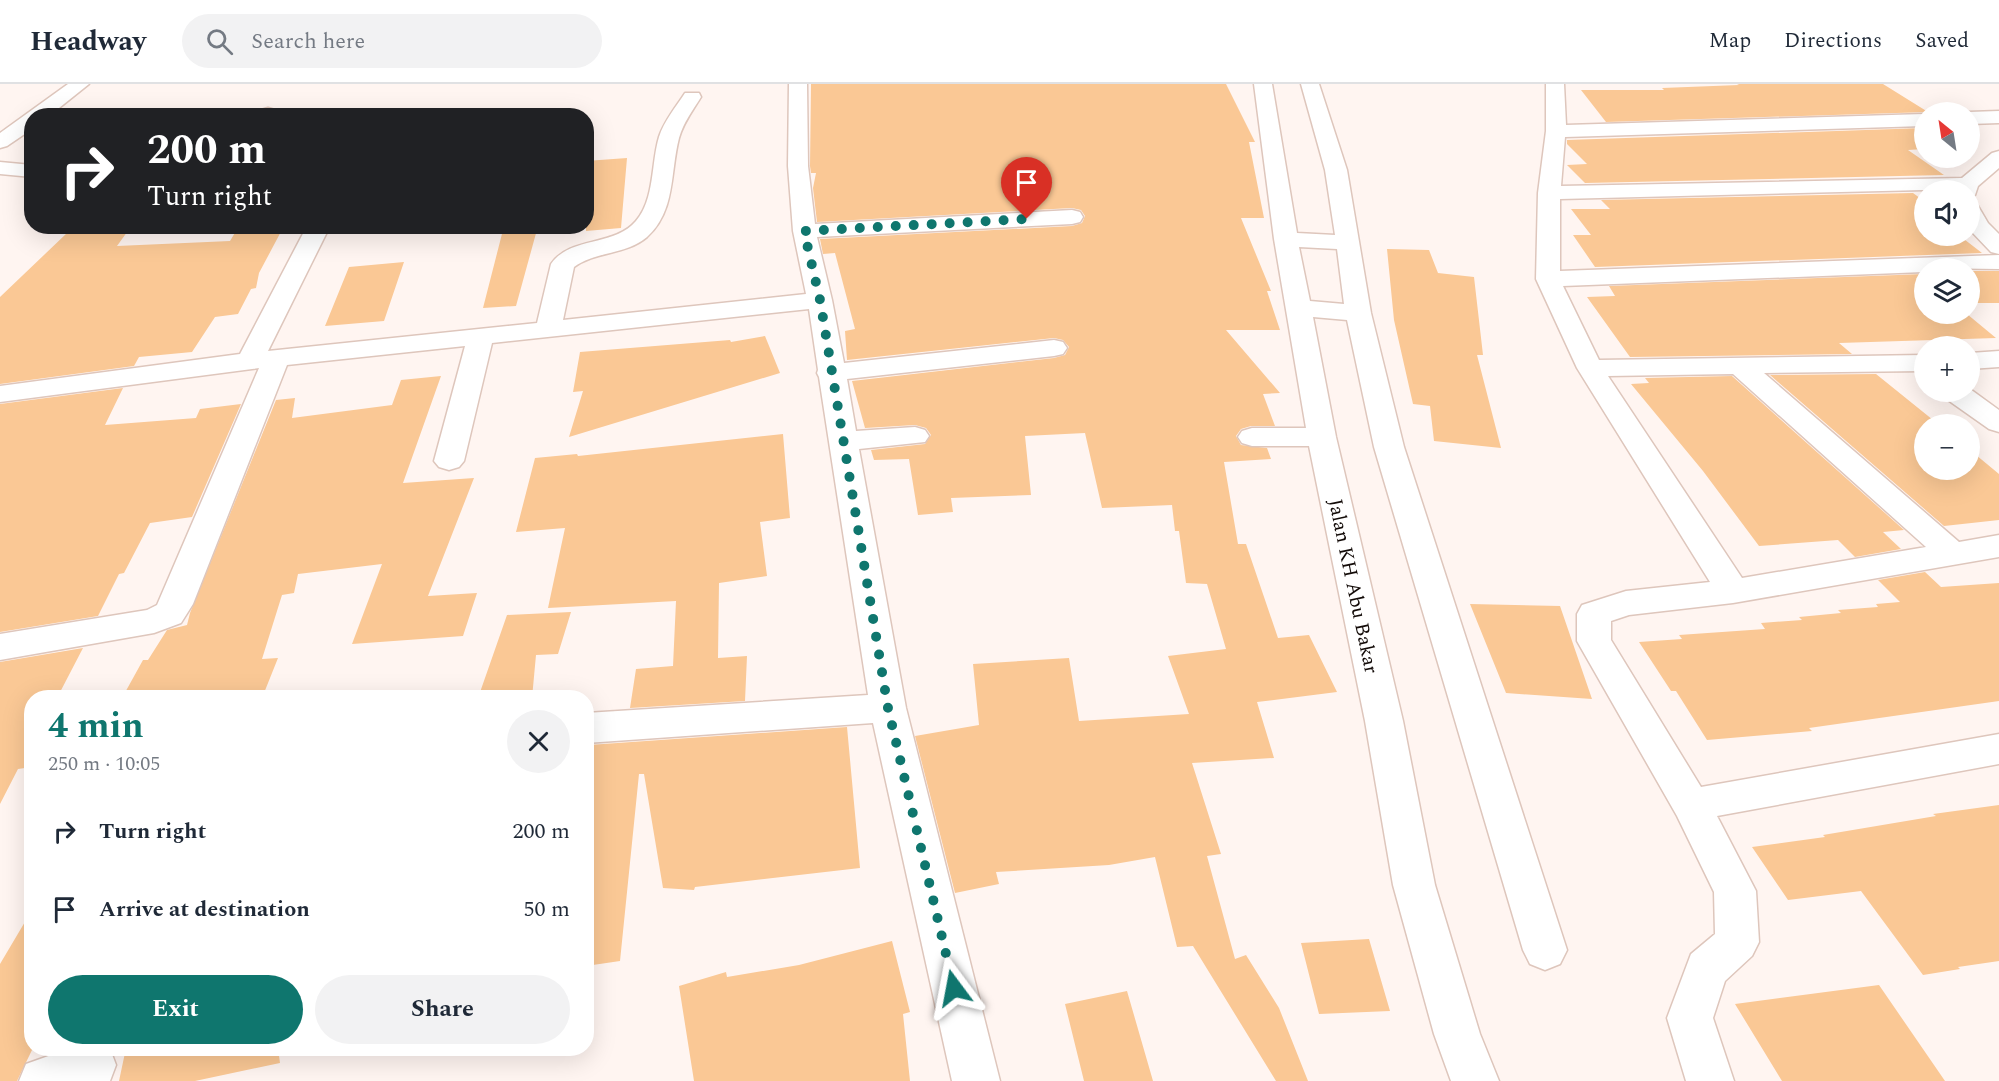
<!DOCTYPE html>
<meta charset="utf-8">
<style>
:root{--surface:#fff;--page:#f2f2f3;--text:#1f2937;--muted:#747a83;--line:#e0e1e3;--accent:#0f766e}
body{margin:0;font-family:Spectral,serif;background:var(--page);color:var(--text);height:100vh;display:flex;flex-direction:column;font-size:22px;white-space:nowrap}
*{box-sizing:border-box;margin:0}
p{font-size:20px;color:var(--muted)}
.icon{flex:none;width:33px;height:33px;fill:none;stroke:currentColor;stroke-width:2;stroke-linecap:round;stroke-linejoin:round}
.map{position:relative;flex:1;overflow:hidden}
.side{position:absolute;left:24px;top:606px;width:570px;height:366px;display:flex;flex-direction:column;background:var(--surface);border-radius:24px;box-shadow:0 6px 24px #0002}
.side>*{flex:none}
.banner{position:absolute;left:24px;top:24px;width:570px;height:126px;border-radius:24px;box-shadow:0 6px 24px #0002;background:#202124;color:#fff;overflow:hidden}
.needle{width:39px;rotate:330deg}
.buttons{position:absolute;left:1914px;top:18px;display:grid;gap:12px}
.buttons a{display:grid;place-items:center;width:66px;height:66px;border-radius:50%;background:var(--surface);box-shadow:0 6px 24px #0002;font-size:30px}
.pin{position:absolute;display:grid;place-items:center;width:51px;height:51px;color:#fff;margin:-62px -26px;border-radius:50% 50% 50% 0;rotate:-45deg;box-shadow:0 0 6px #0007}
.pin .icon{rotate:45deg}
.me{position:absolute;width:66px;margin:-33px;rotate:347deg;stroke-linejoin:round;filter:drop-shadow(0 0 4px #0008)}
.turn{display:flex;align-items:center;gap:21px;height:126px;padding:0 24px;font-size:27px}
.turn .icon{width:78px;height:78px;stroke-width:2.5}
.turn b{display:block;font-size:42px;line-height:51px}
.round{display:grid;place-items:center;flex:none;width:63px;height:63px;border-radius:32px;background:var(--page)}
.summary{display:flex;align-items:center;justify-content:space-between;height:102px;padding:0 24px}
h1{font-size:36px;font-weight:700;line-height:45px;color:var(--accent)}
.action{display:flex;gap:12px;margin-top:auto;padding:12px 24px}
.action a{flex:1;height:69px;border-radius:36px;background:var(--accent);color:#fff;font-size:24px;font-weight:700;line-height:69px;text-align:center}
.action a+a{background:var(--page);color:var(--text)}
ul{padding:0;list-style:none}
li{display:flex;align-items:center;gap:18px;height:78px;padding:0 24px}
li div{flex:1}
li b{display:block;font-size:22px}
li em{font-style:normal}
header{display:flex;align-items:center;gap:36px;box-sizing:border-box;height:84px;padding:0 30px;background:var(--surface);border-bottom:2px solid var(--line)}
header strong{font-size:28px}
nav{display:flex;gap:33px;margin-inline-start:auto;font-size:21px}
.search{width:420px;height:54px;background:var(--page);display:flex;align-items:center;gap:15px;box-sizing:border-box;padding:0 21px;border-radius:33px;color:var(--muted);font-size:22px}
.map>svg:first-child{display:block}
.building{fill:#fac895}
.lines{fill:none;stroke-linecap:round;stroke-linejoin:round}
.minor-casing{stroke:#dec6bc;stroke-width:3}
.minor{fill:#fff;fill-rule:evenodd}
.route{stroke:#0f766e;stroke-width:10;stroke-dasharray:0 18}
.labels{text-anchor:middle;stroke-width:6;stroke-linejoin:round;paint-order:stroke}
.street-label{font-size:20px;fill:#130b08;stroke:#fff}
</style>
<header>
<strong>Headway</strong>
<div class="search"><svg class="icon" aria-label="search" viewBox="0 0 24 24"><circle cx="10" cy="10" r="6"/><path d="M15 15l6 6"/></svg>Search here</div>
<nav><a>Map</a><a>Directions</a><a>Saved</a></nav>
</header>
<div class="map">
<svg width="1999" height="997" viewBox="0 0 1999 997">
<rect width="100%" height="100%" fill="#fff5f1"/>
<path class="building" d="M 811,0 L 1226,0 L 1255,58 L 1249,58 L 1264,134 L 1241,134 L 1271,207 L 1267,207 L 1280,246 L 1226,246 L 1280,309 L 1263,310 L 1275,342 L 1251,342 L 1241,345 L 1236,352 L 1241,361 L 1267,364 L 1271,375 L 1224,378 L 1238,460 L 1246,460 L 1278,554 L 1309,551 L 1337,608 L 1257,618 L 1274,674 L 1192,679 L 1221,770 L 1207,772 L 1235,875 L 1246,871 L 1279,924 L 1308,997 L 1276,997 L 1193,862 L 1177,863 L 1155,773 L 1109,781 L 996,788 L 999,800 L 955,809 L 915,652 L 979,641 L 973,580 L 1069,574 L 1079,637 L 1189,630 L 1168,572 L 1226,565 L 1207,500 L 1186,499 L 1179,447 L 1175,447 L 1172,421 L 1102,424 L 1085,349 L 1025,352 L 1031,411 L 951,414 L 953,428 L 918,431 L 909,375 L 874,376 L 871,366 L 925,360 L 931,351 L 926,344 L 915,341 L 865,344 L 852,297 L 1054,274 L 1065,271 L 1069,263 L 1063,256 L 1054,254 L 847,276 L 845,247 L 855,245 L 835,169 L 823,170 L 820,155 L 1072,142 L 1082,139 L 1085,132 L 1081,126 L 1072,124 L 817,138 L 813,104 L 816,89 L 811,89 L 810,82 Z
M 1737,0 L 1883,0 L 1928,28 L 1606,38 L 1581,6 L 1664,6 L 1662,4 L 1739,1 Z
M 1924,44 L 1924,65 L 1908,66 L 1944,91 L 1585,99 L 1567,81 L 1587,80 L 1567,60 L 1567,56 Z
M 627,74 L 621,144 L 586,147 L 586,77 Z
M 1913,109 L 1924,117 L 1924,152 L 1960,152 L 1982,169 L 1595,183 L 1573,151 L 1591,151 L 1571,125 L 1610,125 L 1601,116 Z
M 239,142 L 284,142 L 259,189 L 256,204 L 251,205 L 238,230 L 215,233 L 192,268 L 139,273 L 134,282 L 0,300 L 0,213 L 67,149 L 130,144 L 117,162 L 230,157 Z
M 504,142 L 538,142 L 516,222 L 483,224 Z
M 1387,165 L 1429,166 L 1438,189 L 1474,193 L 1483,271 L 1477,271 L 1501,364 L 1434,357 L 1430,322 L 1413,320 L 1394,236 Z
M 404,178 L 384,237 L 325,242 L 349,183 Z
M 1970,187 L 1999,187 L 1999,219 L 1970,219 Z
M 1924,190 L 1924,230 L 1967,230 L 1996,254 L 1839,259 L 1852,270 L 1630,273 L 1587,213 L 1615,212 L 1609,202 Z
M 765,252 L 780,289 L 569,353 L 583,307 L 573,308 L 580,268 L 730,256 L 731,258 Z
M 1876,290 L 1938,340 L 1924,340 L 1924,386 L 1970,386 L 1970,366 L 1999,390 L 1999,436 L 1944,442 L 1770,291 Z
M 441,292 L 403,399 L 474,394 L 428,512 L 477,509 L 463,552 L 352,560 L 382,480 L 298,490 L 294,509 L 282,511 L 262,575 L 278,574 L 262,614 L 122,614 L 143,576 L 148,576 L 167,546 L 187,541 L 190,529 L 276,316 L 295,314 L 292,334 L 392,321 L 401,296 Z
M 1732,292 L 1904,446 L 1883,448 L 1901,465 L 1855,473 L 1838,456 L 1759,462 L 1703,387 L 1631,300 L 1649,299 L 1645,294 Z
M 123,304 L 105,341 L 196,334 L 200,325 L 241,320 L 192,433 L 150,439 L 124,489 L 119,490 L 98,532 L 0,548 L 0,320 Z
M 783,350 L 790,434 L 760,438 L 767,492 L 719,499 L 718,574 L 747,572 L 745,617 L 630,624 L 636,585 L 673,582 L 676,517 L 548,524 L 565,444 L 516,448 L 535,374 L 577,370 L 578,372 Z
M 1925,488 L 1941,503 L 1999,499 L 1999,617 L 1809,644 L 1812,647 L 1707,656 L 1676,607 L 1671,607 L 1639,558 L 1682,555 L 1679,551 L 1765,545 L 1761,539 L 1802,536 L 1799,533 L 1841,529 L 1838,526 L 1878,523 L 1876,520 L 1900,518 L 1878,496 Z
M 1470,520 L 1560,522 L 1592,615 L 1506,609 Z
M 571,528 L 558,570 L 536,571 L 532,614 L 478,614 L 507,531 Z
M 83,564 L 57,614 L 32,614 L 32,683 L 18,685 L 0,720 L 0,578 Z
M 847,643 L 860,784 L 695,803 L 694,806 L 663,804 L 644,690 L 639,690 L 620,877 L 586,882 L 586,675 L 589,661 Z
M 1999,721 L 1999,877 L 1958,883 L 1960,885 L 1923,891 L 1861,807 L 1788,816 L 1752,763 L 1825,753 L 1823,751 L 1936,732 L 1933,730 Z
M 32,826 L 32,966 L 17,997 L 0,997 L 0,880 Z
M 1369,855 L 1390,927 L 1319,930 L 1301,859 Z
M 892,857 L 910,928 L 903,930 L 910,997 L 694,997 L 679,902 L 726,888 L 727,893 L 799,881 Z
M 1879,901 L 1945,997 L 1782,997 L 1735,920 Z
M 1127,907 L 1153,997 L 1084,997 L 1065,920 Z
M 126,964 L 278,964 L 280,979 L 195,997 L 119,997 Z"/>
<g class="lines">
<defs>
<path id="minor" d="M 68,0 L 89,0 L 49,32 L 32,32 L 32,45 L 7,62 L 0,64 L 0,49 Z
M 789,0 L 807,0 L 808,82 L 815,140 L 1072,126 L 1080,128 L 1083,133 L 1080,138 L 1072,140 L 817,153 L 832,216 L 844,279 L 1054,256 L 1063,258 L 1067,264 L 1063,270 L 1054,272 L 847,295 L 856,347 L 915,343 L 925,346 L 929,352 L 925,358 L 859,365 L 906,624 L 1000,997 L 952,997 L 873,639 L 586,659 L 586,629 L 868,611 L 819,293 L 817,289 L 818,286 L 809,225 L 492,259 L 464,377 L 459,383 L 449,386 L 439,383 L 434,377 L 465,262 L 287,281 L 193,520 L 181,539 L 154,549 L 0,576 L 0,550 L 147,526 L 157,521 L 259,284 L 0,318 L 0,302 L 240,270 L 307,142 L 330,142 L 268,267 L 537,239 L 551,180 C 570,152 614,163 636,137 C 655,115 651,79 659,53 C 664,37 676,23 685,9 L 699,9 L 701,13 C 693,26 683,39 679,54 C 670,88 676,127 647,153 C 626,171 596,167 574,183 L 563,236 L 806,210 L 793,147 L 788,82 Z
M 1254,0 L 1272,0 L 1297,149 L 1335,151 L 1325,86 L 1301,0 L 1319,0 L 1347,86 L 1371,229 L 1404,363 L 1567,866 L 1560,880 L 1545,886 L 1530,880 L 1523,866 L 1374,363 L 1347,236 L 1313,233 L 1336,353 L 1403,637 L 1435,801 L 1480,950 L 1499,997 L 1451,997 L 1434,950 L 1393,801 L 1365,637 L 1309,362 L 1252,362 L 1242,359 L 1238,353 L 1242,347 L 1252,344 L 1306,344 L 1274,155 ZM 1299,163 L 1337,165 L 1344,220 L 1310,217 Z
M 1546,0 L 1564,0 L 1566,41 L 1924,30 L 1924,42 L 1565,53 L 1561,102 L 1962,94 L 1992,69 L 1999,67 L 1999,84 L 1978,102 L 1975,111 L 1970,112 L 1970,106 L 1924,106 L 1560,115 L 1560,187 L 1999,171 L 1999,185 L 1924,184 L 1924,188 L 1563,202 L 1599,276 L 1924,271 L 1924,287 L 1764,289 L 1959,458 L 1999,451 L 1999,473 L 1733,519 L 1629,531 L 1611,537 L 1611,556 L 1701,703 L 1999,650 L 1999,680 L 1717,732 L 1756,807 L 1759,858 L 1752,872 L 1725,897 L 1713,934 L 1734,997 L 1686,997 L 1667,934 L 1691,870 L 1715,850 L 1714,808 L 1677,732 L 1577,557 L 1577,530 L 1582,521 L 1626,507 L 1710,498 L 1577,284 L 1536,195 L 1538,109 L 1546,47 ZM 1733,290 L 1926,463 L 1742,494 L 1608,292 Z
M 268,24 L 275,26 L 277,32 L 257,32 L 261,26 Z
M 1999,27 L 1999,39 L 1970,40 L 1969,28 Z
M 0,78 L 32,81 L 32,93 L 0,90 Z
M 1970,120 L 1978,122 L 1988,139 L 1999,150 L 1999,170 L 1991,168 L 1970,146 Z
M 1999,267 L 1999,283 L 1970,285 L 1970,269 Z
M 1970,305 L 1999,326 L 1999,348 L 1989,345 L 1945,314 L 1941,308 L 1970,308 Z
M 71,964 L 110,965 L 116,981 L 110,997 L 19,997 L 26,980 Z"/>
</defs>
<use href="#minor" class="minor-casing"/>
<use href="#minor" class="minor"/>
</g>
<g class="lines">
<path class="route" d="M 954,904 L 888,624 L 820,216 L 804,147 L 1027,135"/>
</g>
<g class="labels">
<g class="street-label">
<text transform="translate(1354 502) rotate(78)" y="7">Jalan KH Abu Bakar</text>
</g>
</g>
</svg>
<div class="buttons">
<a><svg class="needle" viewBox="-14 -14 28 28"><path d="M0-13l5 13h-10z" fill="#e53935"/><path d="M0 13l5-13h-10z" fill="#747a83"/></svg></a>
<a><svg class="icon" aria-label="sound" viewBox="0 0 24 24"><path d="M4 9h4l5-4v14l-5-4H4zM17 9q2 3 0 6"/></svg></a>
<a><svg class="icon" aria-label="layers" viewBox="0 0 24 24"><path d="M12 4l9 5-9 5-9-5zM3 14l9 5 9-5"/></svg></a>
<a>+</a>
<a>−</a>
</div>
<div class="pin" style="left:1027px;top:135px;background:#d93025"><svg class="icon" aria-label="arrive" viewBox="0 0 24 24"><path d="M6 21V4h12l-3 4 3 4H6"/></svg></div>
<svg class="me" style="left:954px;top:904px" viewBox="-20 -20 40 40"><path d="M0-17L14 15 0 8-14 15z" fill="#0f766e" stroke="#fff" stroke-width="4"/></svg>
<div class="banner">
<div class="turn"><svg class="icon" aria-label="right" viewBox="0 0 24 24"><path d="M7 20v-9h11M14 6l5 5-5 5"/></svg><div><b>200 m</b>Turn right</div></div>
</div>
<section class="side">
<div class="summary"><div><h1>4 min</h1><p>250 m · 10:05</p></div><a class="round"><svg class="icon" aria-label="close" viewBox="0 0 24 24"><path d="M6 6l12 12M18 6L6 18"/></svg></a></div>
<ul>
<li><svg class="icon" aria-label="right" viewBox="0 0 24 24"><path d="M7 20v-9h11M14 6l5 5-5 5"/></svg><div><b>Turn right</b></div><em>200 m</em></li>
<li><svg class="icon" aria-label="arrive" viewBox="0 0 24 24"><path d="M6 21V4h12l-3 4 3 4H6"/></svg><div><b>Arrive at destination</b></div><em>50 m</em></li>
</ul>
<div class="action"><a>Exit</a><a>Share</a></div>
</section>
</div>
